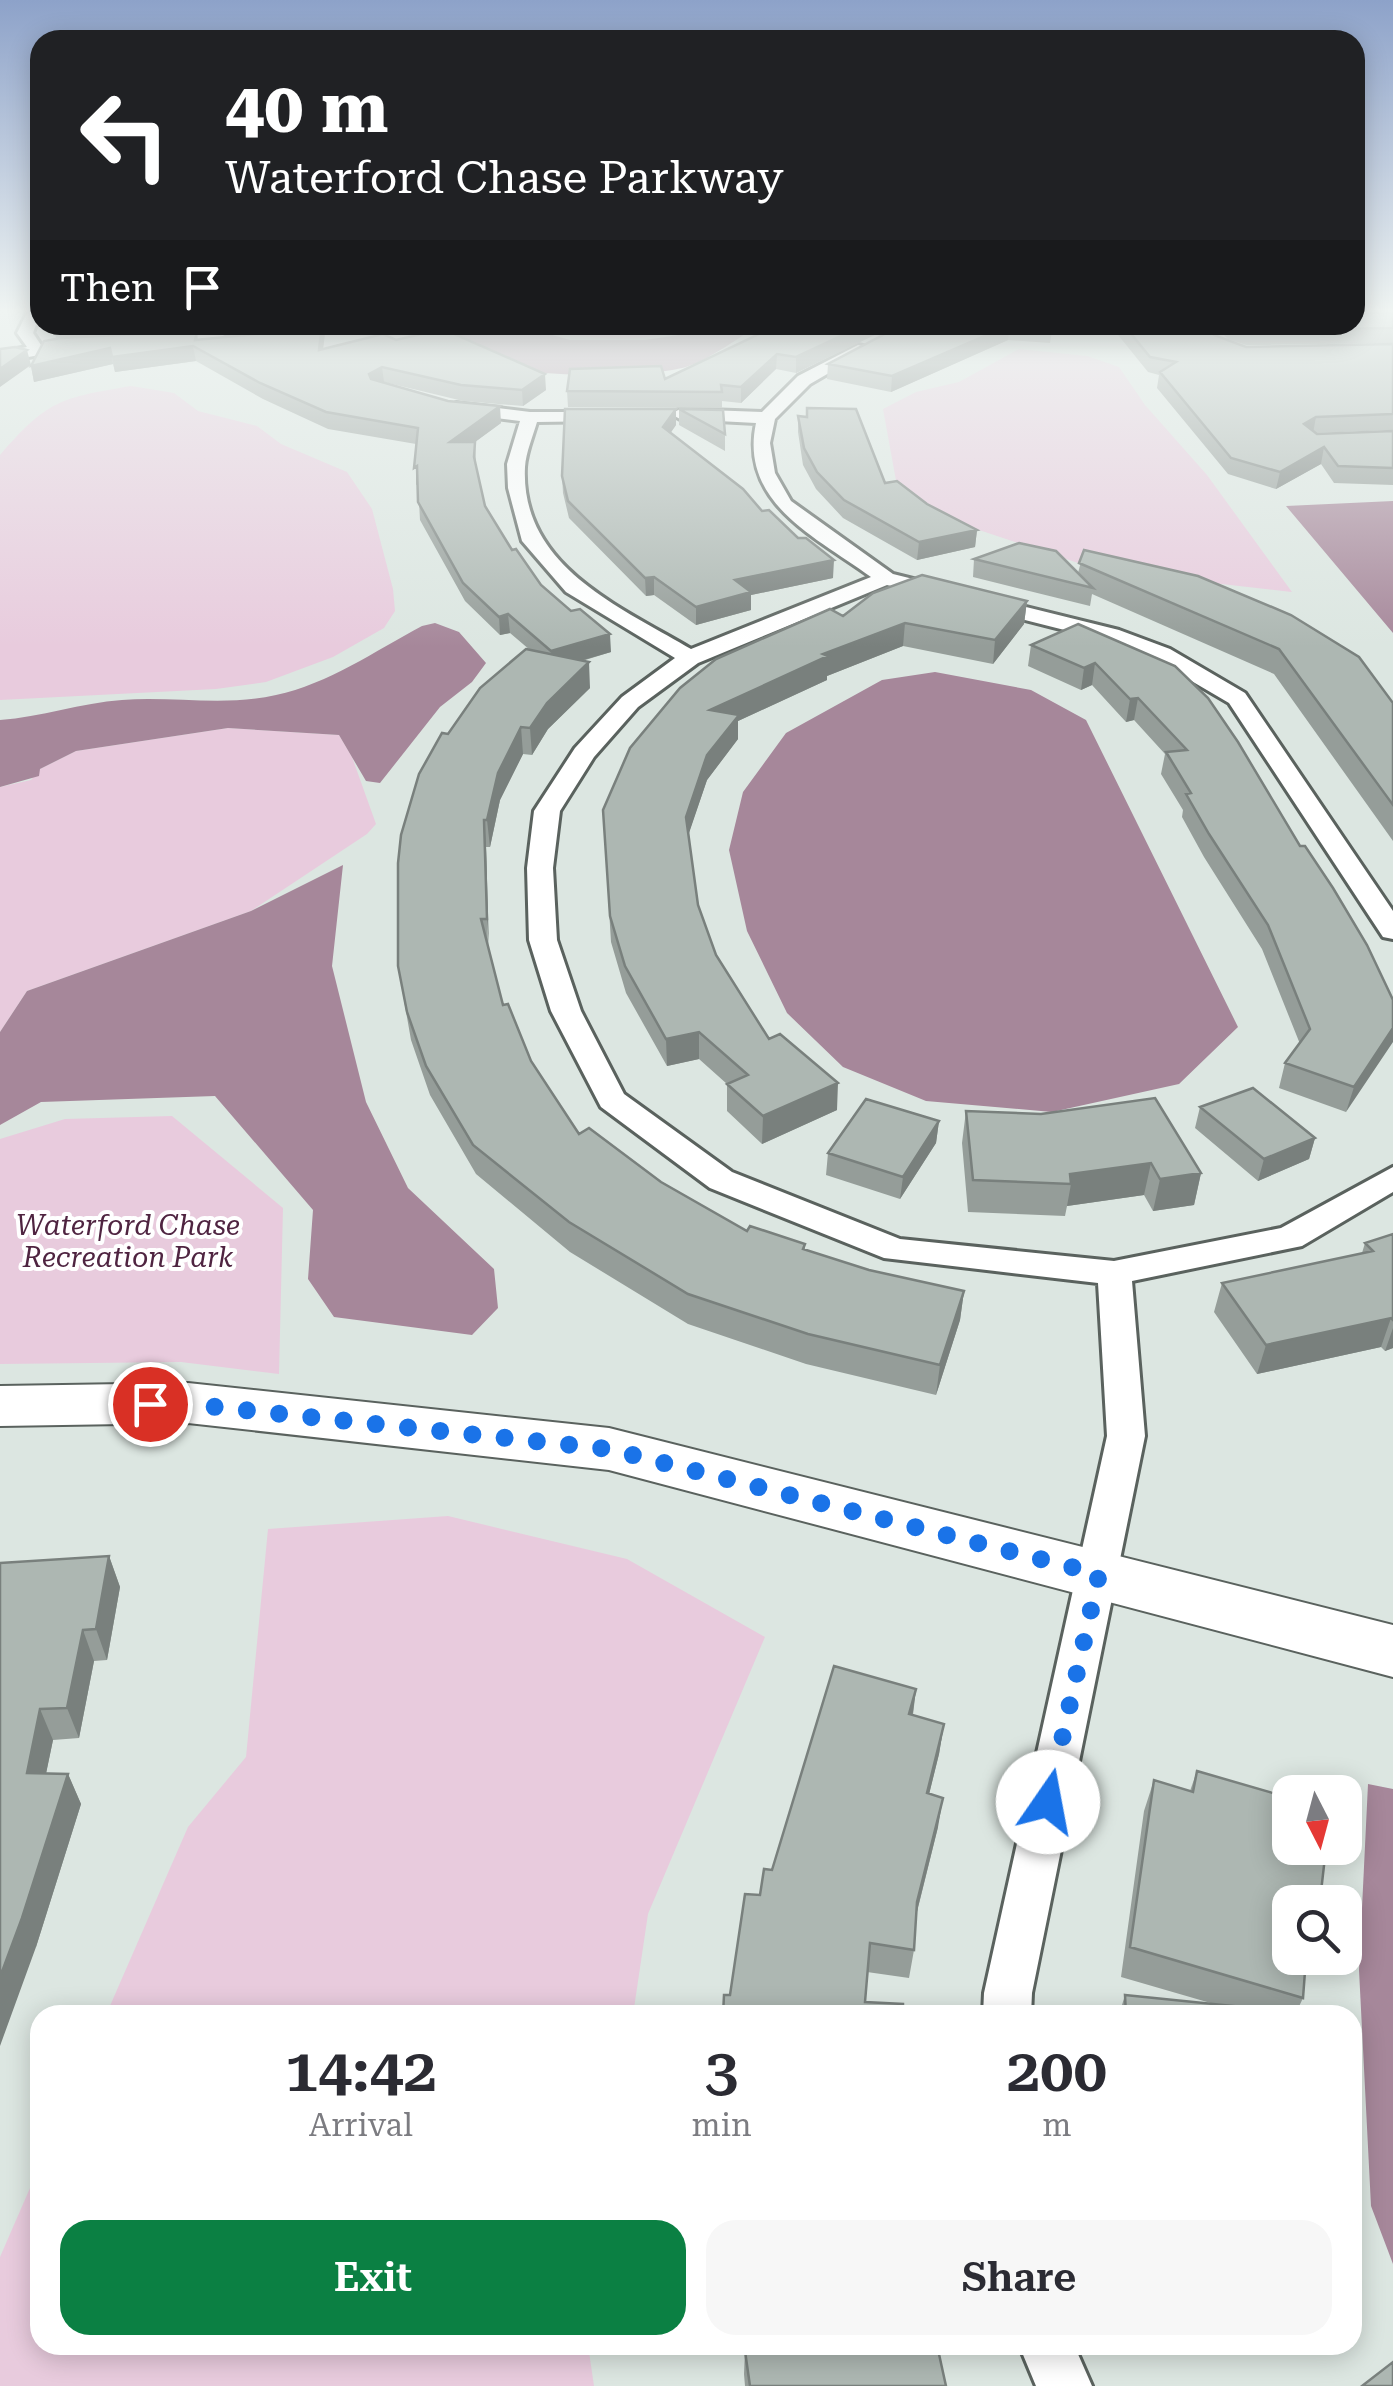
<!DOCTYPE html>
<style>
:root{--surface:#fff;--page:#f7f7f7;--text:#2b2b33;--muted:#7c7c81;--accent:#0b8043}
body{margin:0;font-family:"Roboto Serif",serif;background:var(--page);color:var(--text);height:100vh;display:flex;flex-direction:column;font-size:38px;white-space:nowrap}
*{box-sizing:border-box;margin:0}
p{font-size:32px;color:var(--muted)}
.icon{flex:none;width:55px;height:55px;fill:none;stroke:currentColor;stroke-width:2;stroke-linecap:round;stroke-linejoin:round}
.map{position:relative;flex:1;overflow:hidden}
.drawer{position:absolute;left:30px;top:2005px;width:1332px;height:350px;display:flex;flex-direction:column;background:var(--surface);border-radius:30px;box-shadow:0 5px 25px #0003}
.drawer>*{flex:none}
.guide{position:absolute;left:30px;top:30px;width:1335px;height:305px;border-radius:30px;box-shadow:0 5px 25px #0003;background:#202124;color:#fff;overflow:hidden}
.needle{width:65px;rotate:174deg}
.tools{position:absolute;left:1272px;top:1775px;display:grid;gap:20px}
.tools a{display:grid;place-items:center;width:90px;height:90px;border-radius:20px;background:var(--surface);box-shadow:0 5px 25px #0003;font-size:50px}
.pin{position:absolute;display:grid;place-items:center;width:85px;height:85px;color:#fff;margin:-42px;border:5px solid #fff;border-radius:50%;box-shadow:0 2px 10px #0007}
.me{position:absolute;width:110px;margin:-55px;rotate:12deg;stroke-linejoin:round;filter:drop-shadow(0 0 8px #0008)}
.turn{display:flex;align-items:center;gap:35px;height:210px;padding:0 30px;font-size:45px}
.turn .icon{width:130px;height:130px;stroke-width:2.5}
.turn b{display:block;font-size:70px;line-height:85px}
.then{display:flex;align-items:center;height:95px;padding:0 30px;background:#0003;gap:20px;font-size:38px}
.eta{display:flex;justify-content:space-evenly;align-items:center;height:170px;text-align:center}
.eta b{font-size:60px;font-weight:600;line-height:70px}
.action{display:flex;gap:20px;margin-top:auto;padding:20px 30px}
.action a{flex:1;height:115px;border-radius:30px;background:var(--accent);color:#fff;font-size:40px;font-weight:600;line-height:115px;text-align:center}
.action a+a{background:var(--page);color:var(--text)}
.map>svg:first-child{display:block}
.green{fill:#e8cbdd}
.water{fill:#a6879a}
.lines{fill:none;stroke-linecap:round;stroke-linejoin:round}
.street-casing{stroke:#5a625e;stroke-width:6}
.secondary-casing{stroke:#5a625e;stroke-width:4}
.street{fill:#fff;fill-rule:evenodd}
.secondary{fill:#fff;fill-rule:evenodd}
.wall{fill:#959d99}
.shaded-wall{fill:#79807d}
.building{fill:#adb7b2;stroke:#79807d;stroke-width:2.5}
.route{stroke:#1a73e8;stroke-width:18;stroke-dasharray:0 32.4}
.labels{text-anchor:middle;stroke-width:8;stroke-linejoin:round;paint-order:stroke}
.park-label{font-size:28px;font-style:italic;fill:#4f2441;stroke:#fff}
</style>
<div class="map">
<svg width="1393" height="2386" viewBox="0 0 1393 2386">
<rect width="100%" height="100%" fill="#dce6e1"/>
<path class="green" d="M 533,325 L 690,325 C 644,347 579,339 533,325 Z
M 1019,349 L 1087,356 L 1119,367 L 1145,405 L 1207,475 L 1292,592 L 1099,570 L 931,514 L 897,486 L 883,409 L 916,392 L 959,382 Z
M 131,386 L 174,393 L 198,411 L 257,426 L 281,444 L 347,472 L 372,509 L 393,589 L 395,611 L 384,628 L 333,657 L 266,682 L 216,689 L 0,700 L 0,455 C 48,400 60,398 131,386 Z
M 228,728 L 339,735 L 352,757 L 376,824 L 367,834 L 251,911 L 27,991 L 0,1032 L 0,787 L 31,780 L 40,769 L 76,751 Z
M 172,1116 L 283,1208 L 279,1374 L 181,1362 L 0,1364 L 0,1139 L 65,1119 Z
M 448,1516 L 627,1559 L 765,1637 L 648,1914 L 633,2015 L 106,2015 L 188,1827 L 246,1757 L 268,1529 Z
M 40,2165 L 40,2345 L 588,2345 L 594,2386 L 0,2386 L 0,2257 Z"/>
<path class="water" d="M 407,325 L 517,325 L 570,340 L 645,340 L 692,333 L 699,325 L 760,325 C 737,338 711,359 686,367 C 655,376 562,377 530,371 C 487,361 450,332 407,325 Z
M 1393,501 L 1393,633 L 1286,506 Z
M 435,623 L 459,632 L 486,663 L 472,682 L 440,707 L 380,783 L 366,781 L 339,735 L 228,728 L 76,751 L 40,769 L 39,776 L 0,787 L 0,720 C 41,717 81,703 122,700 C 173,696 225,707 276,695 C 328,684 375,651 422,626 Z
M 935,672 L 1031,690 L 1086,720 L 1238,1027 L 1179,1084 L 1052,1112 L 926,1101 L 843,1067 L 787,1013 L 747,931 L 729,850 L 743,792 L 786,733 L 882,680 Z
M 343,865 L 332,966 L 366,1102 L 408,1188 L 494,1269 L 498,1308 L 472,1335 L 334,1317 L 308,1279 L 313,1210 L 215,1096 L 41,1102 L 0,1125 L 0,1032 L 27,991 L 251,911 Z
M 1368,1784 L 1393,1789 L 1393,2264 L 1371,2206 L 1359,1970 Z"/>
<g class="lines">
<defs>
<path id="street" d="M 27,313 L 40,313 L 33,333 L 41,345 L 85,337 L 93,342 L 85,347 L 0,362 L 0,352 L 27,347 L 17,333 Z
M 223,325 L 244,325 L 217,339 L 153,343 L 145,338 L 153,333 L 214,329 Z
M 858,345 L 872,348 L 810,384 L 775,419 L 770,443 L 775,473 L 791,501 L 893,574 L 1119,630 L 1170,649 L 1245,693 L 1393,911 L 1393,939 L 1383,937 L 1229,703 L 1154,659 L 1104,640 L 887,585 L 698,663 L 638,707 L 594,757 L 560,811 L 553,868 L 557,940 L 581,1011 L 624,1094 L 732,1172 L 900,1239 L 1114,1261 L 1281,1228 L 1393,1167 L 1393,1192 L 1302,1246 L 1132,1281 L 1145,1436 L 1032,1993 L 1031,2015 L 983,2015 L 984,1993 L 1107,1436 L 1098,1283 L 884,1258 L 710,1188 L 601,1107 L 551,1011 L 529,940 L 527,868 L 534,811 L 575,748 L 622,697 L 675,658 L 566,592 L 522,541 L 508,488 L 507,464 L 520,421 L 456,413 L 447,408 L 456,403 L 530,412 L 612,412 L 612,420 L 606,421 L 537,422 C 533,436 526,452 525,467 C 520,566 620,607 691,649 L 871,577 C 816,537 739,503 756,423 L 680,419 L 671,414 L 680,409 L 762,412 L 798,376 Z
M 1019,2345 L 1074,2345 L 1092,2386 L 1036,2386 Z"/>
<path id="secondary" d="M 188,1383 L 609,1428 L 1393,1625 L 1393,1677 L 609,1470 L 188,1423 L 0,1426 L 0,1386 Z"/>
</defs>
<use href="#street" class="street-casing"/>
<use href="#secondary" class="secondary-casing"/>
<use href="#street" class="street"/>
<use href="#secondary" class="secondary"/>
</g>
<path class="wall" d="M 1393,313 L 1393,343 L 1246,345 L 1228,339 L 1214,325 L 1355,325 Z
M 268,325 L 326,325 L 323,349 L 396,340 L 546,390 L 523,406 L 463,401 L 384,382 L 501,423 L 475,442 L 476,465 L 485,506 L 512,550 L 541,585 L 611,652 L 582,661 L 590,688 L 548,729 L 532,755 L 523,754 L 500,800 L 490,847 L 486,847 L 488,947 L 503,1005 L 531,1061 L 579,1134 L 747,1231 L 805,1244 L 805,1249 L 869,1270 L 964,1291 L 960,1320 L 936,1395 L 806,1364 L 688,1324 L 570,1252 L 476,1174 L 430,1095 L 411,1040 L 398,966 L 448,734 L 530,650 L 510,633 L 500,635 L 465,601 L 420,520 L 418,484 L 416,485 L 416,444 L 328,429 L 263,399 L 196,361 L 115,372 L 113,364 L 34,382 L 31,366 L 197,331 L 198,339 L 266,333 Z
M 895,325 L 796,373 L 776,369 L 741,403 L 722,401 L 722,408 L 568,407 L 567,391 L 665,379 Z
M 902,325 L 1053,325 L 1050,343 L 1008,340 L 891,392 L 827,379 L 828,364 Z
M 1110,325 L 1205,325 L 1214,335 L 1246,347 L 1393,344 L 1393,430 L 1315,433 L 1393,431 L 1393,485 L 1334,483 L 1321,464 L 1276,489 L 1228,474 L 1157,388 L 1159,375 L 1148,372 Z
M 679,409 L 725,434 L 725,451 L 679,425 Z
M 798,416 L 885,483 L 977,530 L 975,547 L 917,560 L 843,518 L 816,489 L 803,465 L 798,432 Z
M 676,425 L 670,433 L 762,511 L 833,578 L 751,595 L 751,610 L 696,625 L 654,595 L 646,596 L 569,518 L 563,493 L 562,476 Z
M 1084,550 L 1393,703 L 1393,841 L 1274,674 L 1092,594 L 1090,606 L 973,577 L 974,559 L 1078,573 Z
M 1027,601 L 1024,624 L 993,664 L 903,646 L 827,676 L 827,680 L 738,721 L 738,739 L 707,780 L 688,835 L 698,905 L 716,955 L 769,1039 L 837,1110 L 762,1144 L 727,1111 L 727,1084 L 699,1059 L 667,1066 L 626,993 L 611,942 L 603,810 L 843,616 Z
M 1078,624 L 1300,846 L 1393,1000 L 1346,1112 L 1279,1088 L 1285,1063 L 1300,1044 L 1262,949 L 1204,857 L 1182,817 L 1183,810 L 1161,774 L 1165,754 L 1134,720 L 1126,722 L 1092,685 L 1081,690 L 1028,666 L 1031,645 Z
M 1200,1107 L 1315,1138 L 1309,1159 L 1258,1181 L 1195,1128 Z
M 966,1111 L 1201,1173 L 1194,1205 L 1153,1211 L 1144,1195 L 1067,1206 L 1065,1216 L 968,1212 L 962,1143 Z
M 939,1121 L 936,1143 L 900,1199 L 826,1175 L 828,1153 Z
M 1393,1234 L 1393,1348 L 1385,1351 L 1381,1347 L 1257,1374 L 1214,1312 L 1222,1283 L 1362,1253 L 1365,1243 Z
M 109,1556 L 120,1587 L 107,1660 L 94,1661 L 79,1738 L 53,1740 L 46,1773 L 68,1774 L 81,1804 L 36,1947 L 0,1563 Z
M 916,1689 L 913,1715 L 944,1724 L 939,1754 L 929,1794 L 938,1827 L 916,1916 L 914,1950 L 909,1978 L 867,1972 L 865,2002 L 730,1995 L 760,1895 L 772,1870 Z
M 1197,1771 L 1321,1892 L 1316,1902 L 1290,1902 L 1303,1998 L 1295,2015 L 1119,2015 L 1125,1995 L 1214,2004 L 1121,1977 L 1144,1811 L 1154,1780 L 1190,1791 Z
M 772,2345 L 937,2345 L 946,2386 L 745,2386 L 744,2374 L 745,2351 L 772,2347 Z"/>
<path class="shaded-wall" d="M 53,325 L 205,325 L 205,327 L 56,338 Z
M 322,325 L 326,325 L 321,365 L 319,350 Z
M 865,325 L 895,325 L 796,373 L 796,357 Z
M 1010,325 L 1008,340 L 891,392 L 892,376 Z
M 193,346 L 196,361 L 115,372 L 112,357 Z
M 110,348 L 113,364 L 34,382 L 31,366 Z
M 27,350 L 31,365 L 0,387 L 0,369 Z
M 777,354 L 776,369 L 741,403 L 741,387 Z
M 382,367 L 384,382 L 370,390 L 369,374 Z
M 545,374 L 546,390 L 523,406 L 522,390 Z
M 500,406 L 501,423 L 475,442 L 475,474 L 474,457 L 450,442 Z
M 676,409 L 676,425 L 663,444 L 663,427 Z
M 1316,417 L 1313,433 L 1304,424 Z
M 1324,447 L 1321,464 L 1276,489 L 1280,472 Z
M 977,530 L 975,547 L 917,560 L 919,542 Z
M 834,560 L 833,578 L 751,595 L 751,610 L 696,625 L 696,607 L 735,580 Z
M 654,577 L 654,595 L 646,596 L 645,578 Z
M 1027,601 L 1024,624 L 993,664 L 995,640 Z
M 508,614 L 510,633 L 500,635 L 499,617 Z
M 905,623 L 903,646 L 827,676 L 827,680 L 738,721 L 738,739 L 707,780 L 686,842 L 686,817 L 710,710 L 823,654 Z
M 610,634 L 611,652 L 552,669 L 551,651 Z
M 589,662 L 590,688 L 548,729 L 532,755 L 530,728 L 547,703 Z
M 1095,663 L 1092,685 L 1081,690 L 1084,668 Z
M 1138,698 L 1134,720 L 1126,722 L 1130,699 Z
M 521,727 L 523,754 L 500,800 L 490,847 L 487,820 L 498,773 Z
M 484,820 L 486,847 L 489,947 L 487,919 Z
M 1393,1028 L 1393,1042 L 1346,1112 L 1354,1087 Z
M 699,1032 L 699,1059 L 667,1066 L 666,1039 Z
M 838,1083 L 837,1110 L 762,1144 L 763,1116 Z
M 939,1121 L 936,1143 L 900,1199 L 903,1177 Z
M 1315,1138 L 1309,1159 L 1258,1181 L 1264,1159 Z
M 1151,1163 L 1144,1195 L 1067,1206 L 1071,1184 L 1070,1174 Z
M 1201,1173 L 1194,1205 L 1153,1211 L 1160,1179 Z
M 964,1291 L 960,1320 L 936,1395 L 940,1365 Z
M 1391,1318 L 1381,1347 L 1257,1374 L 1266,1345 Z
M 1393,1328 L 1393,1348 L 1385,1351 Z
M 109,1556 L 120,1587 L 107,1660 L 96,1629 Z
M 83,1630 L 94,1661 L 79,1738 L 67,1708 Z
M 916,1689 L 912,1719 L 909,1714 Z
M 40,1709 L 53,1740 L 40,1803 L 27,1773 Z
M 944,1724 L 939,1754 L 922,1823 L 927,1793 Z
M 68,1774 L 81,1804 L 36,1947 L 0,2046 L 0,1977 Z
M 943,1798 L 938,1827 L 912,1931 L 917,1902 Z"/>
<path class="building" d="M 1355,313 L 1393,313 L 1393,328 L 1248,330 L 1234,325 L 1355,325 Z
M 268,325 L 322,325 L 319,350 L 383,334 L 396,340 L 443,329 L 545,374 L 522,390 L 461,385 L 382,367 L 369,374 L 371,379 L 448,401 L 500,406 L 450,442 L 475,442 L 474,457 L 485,506 L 512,550 L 516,549 L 541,585 L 571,611 L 580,609 L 610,634 L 551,651 L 508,614 L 499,617 L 463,583 L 418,502 L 417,466 L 414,468 L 418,428 L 326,412 L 260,383 L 193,346 L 112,357 L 110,348 L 31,366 L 44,341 L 61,338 L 197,331 L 195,340 L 266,333 Z
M 778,325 L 865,325 L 796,357 L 777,354 L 741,387 L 721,385 L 722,392 L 567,391 L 570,369 L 661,366 L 665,379 Z
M 902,325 L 1053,325 L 1052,328 L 1010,325 L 892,376 L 828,364 Z
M 1124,325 L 1205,325 L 1214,335 L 1246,347 L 1393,344 L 1393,414 L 1316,417 L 1304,424 L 1317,434 L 1393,431 L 1393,468 L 1338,466 L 1324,447 L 1280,472 L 1231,458 L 1160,372 L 1176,362 L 1150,357 Z
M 15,347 L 27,350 L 0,369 L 0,349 Z
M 807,408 L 856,409 L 885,483 L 897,481 L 927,504 L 977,530 L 919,542 L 844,500 L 817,472 L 804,448 L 798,416 L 807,417 Z
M 565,409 L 676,409 L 663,427 L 743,489 L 762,511 L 769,510 L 798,538 L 806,538 L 834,560 L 735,580 L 751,592 L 696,607 L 654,577 L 645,578 L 568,501 L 562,476 Z
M 679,409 L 723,410 L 725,434 Z
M 1019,543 L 1056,551 L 1093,588 L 974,559 Z
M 1084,550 L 1198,576 L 1291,615 L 1359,657 L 1393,703 L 1393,805 L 1279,649 L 1079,563 Z
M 922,575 L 1027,601 L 995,640 L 905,623 L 823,654 L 828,656 L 710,710 L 739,715 L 707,755 L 686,817 L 698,905 L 716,955 L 769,1039 L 780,1034 L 838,1083 L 763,1116 L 727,1084 L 748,1075 L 699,1032 L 666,1039 L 625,966 L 610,916 L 603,810 L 630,748 L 680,688 L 716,659 L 830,609 L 843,616 L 873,593 Z
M 1078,624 L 1175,666 L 1208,698 L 1238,742 L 1300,846 L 1305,846 L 1333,888 L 1367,945 L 1393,1000 L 1393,1028 L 1354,1087 L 1285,1063 L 1310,1029 L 1268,925 L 1209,834 L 1186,794 L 1191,793 L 1166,752 L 1187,750 L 1138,698 L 1130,699 L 1095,663 L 1084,668 L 1031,645 Z
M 526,649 L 589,662 L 547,703 L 530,728 L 521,727 L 498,773 L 487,820 L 484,820 L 487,919 L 481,919 L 503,1005 L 508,1004 L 531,1061 L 579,1134 L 589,1128 L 661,1182 L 747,1231 L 750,1226 L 805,1244 L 803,1249 L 869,1270 L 964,1291 L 940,1365 L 808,1334 L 688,1294 L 569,1222 L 473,1145 L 426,1066 L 407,1012 L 398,966 L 398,863 L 401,835 L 419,774 L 442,733 L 448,734 L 480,688 Z
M 1253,1088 L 1315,1138 L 1264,1159 L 1200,1107 Z
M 1155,1098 L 1201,1173 L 1160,1179 L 1151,1163 L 1070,1174 L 1071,1184 L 973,1180 L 966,1111 L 1041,1114 Z
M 866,1099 L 939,1121 L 903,1177 L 828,1153 Z
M 1393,1234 L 1393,1320 L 1391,1318 L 1266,1345 L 1222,1283 L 1373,1251 L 1365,1243 Z
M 109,1556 L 96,1629 L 83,1630 L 67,1708 L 40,1709 L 27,1773 L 68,1774 L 22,1918 L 0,1977 L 0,1563 Z
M 834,1666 L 916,1689 L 909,1714 L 944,1724 L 927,1793 L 943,1798 L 917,1902 L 914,1950 L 870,1943 L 865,2002 L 903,2004 L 903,2015 L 723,2015 L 724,1995 L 730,1995 L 745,1894 L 760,1895 L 764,1869 L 772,1870 Z
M 1197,1771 L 1290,1798 L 1290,1848 L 1326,1848 L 1321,1892 L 1313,1890 L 1311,1902 L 1290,1902 L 1290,1958 L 1306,1958 L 1303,1998 L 1130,1947 L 1154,1780 L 1193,1792 Z
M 1125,1995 L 1292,2012 L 1293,2015 L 1126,2015 Z
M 777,2345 L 937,2345 L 946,2386 L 750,2386 L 745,2351 Z
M 1393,2362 L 1393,2386 L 1362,2386 Z"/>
<linearGradient id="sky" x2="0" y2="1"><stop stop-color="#8da2c9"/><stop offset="0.48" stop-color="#eff4f2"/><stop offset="1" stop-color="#eff4f2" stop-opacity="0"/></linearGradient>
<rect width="1393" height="647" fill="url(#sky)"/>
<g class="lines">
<path class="route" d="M 150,1404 L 188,1404 L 609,1449 L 1099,1574 L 1048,1802"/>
</g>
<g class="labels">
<g class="park-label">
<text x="128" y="1235">Waterford Chase<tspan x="128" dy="32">Recreation Park</tspan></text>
</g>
</g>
</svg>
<div class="tools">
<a><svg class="needle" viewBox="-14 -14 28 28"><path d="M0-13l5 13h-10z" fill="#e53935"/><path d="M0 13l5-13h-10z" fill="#7c7c81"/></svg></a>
<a><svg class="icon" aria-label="search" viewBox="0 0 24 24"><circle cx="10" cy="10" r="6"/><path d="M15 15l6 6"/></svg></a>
</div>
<div class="pin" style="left:150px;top:1404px;background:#d93025"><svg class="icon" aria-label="arrive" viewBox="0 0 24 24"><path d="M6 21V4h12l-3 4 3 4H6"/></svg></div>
<svg class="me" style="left:1048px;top:1802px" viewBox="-20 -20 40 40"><circle r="19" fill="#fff"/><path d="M0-13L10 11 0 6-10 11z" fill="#1a73e8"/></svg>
<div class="guide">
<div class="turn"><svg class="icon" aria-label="left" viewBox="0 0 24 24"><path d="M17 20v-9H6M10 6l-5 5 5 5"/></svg><div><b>40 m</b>Waterford Chase Parkway</div></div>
<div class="then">Then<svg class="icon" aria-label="arrive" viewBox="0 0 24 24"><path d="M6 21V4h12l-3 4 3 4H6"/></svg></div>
</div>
<section class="drawer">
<div class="eta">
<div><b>14:42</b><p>Arrival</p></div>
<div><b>3</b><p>min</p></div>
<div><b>200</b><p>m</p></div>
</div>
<div class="action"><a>Exit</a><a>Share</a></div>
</section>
</div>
